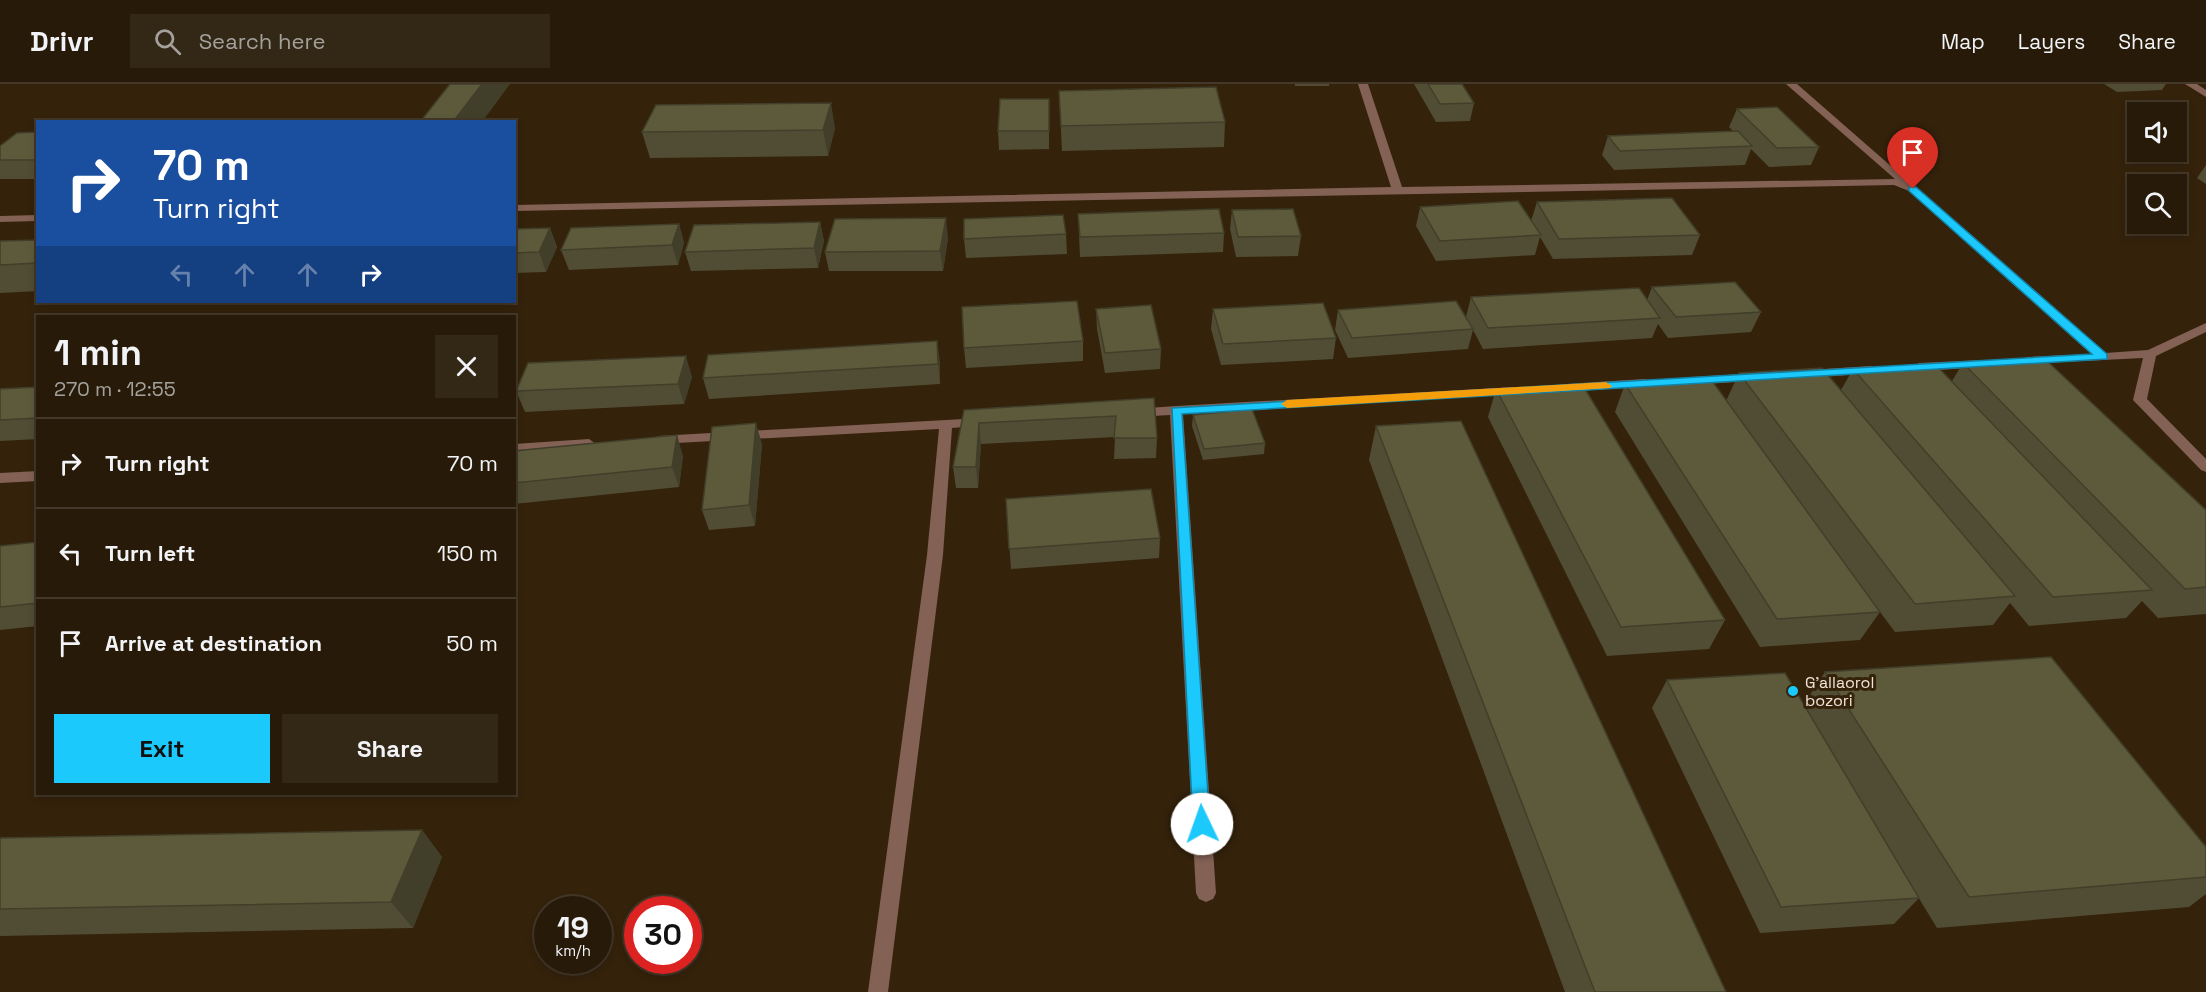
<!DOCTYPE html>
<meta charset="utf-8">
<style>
:root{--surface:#271a08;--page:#332716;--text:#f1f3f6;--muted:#a4a19c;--line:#433829;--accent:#1bc9fc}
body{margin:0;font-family:"Space Grotesk",sans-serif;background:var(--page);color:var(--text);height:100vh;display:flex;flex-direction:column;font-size:22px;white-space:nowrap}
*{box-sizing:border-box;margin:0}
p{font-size:20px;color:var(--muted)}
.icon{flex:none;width:33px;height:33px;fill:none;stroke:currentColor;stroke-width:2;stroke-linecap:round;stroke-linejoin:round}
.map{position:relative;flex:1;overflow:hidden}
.drawer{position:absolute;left:36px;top:231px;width:480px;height:480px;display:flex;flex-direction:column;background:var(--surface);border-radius:0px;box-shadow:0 3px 9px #0003,0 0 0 2px var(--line)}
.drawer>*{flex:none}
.guide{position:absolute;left:36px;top:36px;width:480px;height:183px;border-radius:0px;box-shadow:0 3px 9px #0003,0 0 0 2px var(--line);background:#1a4fa0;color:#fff;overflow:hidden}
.fabs{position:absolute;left:2127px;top:18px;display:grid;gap:12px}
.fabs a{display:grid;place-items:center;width:60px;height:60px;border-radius:0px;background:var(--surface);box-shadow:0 3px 9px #0003,0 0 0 2px var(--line);font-size:30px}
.speed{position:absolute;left:534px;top:812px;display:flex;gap:12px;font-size:30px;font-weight:700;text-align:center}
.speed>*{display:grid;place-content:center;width:78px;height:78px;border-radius:50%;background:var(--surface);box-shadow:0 3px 9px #0003,0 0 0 2px var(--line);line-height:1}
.speed small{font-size:15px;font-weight:400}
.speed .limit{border:9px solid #d22;background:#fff;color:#111}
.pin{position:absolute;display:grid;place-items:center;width:51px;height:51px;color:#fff;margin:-62px -26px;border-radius:50% 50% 50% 0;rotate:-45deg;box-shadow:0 0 6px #0007}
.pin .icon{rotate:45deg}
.me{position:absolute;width:66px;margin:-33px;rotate:357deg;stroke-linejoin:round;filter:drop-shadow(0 0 4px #0008)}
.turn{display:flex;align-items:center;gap:21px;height:126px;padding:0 18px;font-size:27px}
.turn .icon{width:78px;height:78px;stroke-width:2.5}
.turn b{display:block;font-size:42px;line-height:51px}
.lanes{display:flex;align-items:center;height:57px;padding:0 18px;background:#0003;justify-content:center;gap:30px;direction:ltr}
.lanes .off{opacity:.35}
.round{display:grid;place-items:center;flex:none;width:63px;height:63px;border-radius:0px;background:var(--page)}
.overview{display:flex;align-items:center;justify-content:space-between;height:102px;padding:0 18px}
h1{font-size:36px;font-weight:800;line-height:45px}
.action{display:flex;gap:12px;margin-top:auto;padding:12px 18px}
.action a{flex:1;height:69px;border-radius:0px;background:var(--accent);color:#111;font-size:24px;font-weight:800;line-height:69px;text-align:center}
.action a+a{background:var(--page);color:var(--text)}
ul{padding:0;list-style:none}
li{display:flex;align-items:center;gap:18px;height:90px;padding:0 18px;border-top:2px solid var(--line)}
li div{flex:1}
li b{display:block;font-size:22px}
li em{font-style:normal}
header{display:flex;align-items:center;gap:36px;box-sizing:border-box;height:84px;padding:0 30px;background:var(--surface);border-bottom:2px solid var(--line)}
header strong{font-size:28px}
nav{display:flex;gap:33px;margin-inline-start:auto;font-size:21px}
.search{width:420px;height:54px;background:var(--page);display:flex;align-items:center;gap:15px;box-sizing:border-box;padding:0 21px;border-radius:0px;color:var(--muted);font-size:22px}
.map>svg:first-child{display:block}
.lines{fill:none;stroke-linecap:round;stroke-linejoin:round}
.minor{fill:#836155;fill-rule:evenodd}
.wall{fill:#504d34}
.shaded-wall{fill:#413f2a}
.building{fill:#5d5a3c;stroke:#413f2a;stroke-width:1.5}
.route{fill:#1bc9fc;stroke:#1283a4;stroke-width:1.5}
.slow{fill:#f59e0b}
.poi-dot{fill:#1bc9fc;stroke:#34220b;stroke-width:2}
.labels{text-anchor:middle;stroke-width:6;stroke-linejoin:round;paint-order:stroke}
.poi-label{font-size:16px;fill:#f1e5d7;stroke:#34220b;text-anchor:start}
</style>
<header>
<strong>Drivr</strong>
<div class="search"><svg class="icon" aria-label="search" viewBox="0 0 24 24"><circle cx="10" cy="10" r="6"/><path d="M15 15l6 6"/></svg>Search here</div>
<nav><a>Map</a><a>Layers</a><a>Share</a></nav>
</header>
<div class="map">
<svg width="2206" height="908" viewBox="0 0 2206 908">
<rect width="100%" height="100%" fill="#34220b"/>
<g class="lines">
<path class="minor" d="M 1358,0 L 1368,0 L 1402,103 L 1895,95 L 1786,0 L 1797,0 L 2105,269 L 2148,266 L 2206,239 L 2206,248 L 2156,272 L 2147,315 L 2206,375 L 2206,388 L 2201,386 L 2133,316 L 2143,274 L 2022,280 L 2021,277 L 2027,273 L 2091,270 L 1909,107 L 1894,101 L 514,127 L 514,121 L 1391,103 Z
M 2185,0 L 2197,0 L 2206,6 L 2206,13 Z
M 38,131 L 38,137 L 0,138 L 0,132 Z
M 1982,276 L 1987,277 L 1988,280 L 1987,283 L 1919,287 L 1913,283 L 1919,279 Z
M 1871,282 L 1877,286 L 1876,289 L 1808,294 L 1802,290 L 1808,286 Z
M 1758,289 L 1765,293 L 1763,296 L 1692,301 L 1685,297 L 1692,293 Z
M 1644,295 L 1649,296 L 1651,299 L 1649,302 L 1566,308 L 1559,304 L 1566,300 Z
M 1515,303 L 1522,307 L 1520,310 L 1183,330 L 1216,809 L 1213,815 L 1206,818 L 1199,815 L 1196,809 L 1170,331 L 1135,333 L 1128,329 L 1135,325 L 1176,322 Z
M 982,334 L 987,335 L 989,338 L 987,341 L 952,344 L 943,471 L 888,908 L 868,908 L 927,471 L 939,345 L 658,360 L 651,356 L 658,352 Z
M 589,355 L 596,360 L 594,363 L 514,370 L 514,360 Z
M 38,387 L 38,397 L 0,399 L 0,389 Z"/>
</g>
<path class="wall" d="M 1295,0 L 1329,0 L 1329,2 L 1295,2 Z
M 1414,0 L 1462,0 L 1474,19 L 1470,37 L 1436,38 Z
M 2104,0 L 2166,0 L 2162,6 L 2117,8 Z
M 1059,7 L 1225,38 L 1224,63 L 1062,67 Z
M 1737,25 L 1819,63 L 1811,81 L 1769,83 L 1751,65 L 1745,81 L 1614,86 L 1602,71 L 1608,52 L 1734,48 L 1729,43 Z
M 1049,33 L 1049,65 L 999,66 L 998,47 Z
M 835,44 L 828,72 L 650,74 L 642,48 Z
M 38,48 L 38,95 L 0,95 L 0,62 Z
M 2206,81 L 2206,100 L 2197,94 Z
M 1537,118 L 1700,151 L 1692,171 L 1553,175 L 1540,153 L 1535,171 L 1436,177 L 1416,142 L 1420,123 L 1531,137 Z
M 1232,126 L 1301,152 L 1298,172 L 1236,173 L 1230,145 Z
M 1078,130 L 1224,149 L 1223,168 L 1080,173 Z
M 820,138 L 824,157 L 818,184 L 691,187 L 685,168 Z
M 679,140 L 684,159 L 678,181 L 569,186 L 561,166 Z
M 550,144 L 557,163 L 546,188 L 514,189 L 514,145 Z
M 1066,150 L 1067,170 L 966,174 L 964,155 Z
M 948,154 L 943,187 L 829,187 L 825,168 Z
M 38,156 L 38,207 L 0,209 L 0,157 Z
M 1652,203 L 1761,228 L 1751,248 L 1668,254 L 1658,240 L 1652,254 L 1483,265 L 1473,246 L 1468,265 L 1348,274 L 1335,246 L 1338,226 L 1466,233 L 1471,213 L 1647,216 Z
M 1096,225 L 1161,265 L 1160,285 L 1105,289 L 1097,245 Z
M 1213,225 L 1336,254 L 1333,275 L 1221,281 L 1211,245 Z
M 1083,257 L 1083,277 L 966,284 L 964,264 Z
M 940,278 L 940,300 L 709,315 L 703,294 Z
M 1963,279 L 2206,426 L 2206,530 L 2158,534 L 2142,517 L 2126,534 L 2029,542 L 2010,519 L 1993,541 L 1895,548 L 1880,528 L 1860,556 L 1760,563 L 1615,328 L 1625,300 L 1726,317 L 1739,289 L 1841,306 L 1853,285 L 1952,297 Z
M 692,293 L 684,320 L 525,328 L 516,307 Z
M 38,303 L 38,355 L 0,357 L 0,305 Z
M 1496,305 L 1725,536 L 1709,565 L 1607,572 L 1488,333 Z
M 1154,314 L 1157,354 L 1156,374 L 1114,375 L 1115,353 L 981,360 L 978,404 L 956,404 L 953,383 L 964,326 Z
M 1193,331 L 1265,359 L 1264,370 L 1203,376 L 1192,342 Z
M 1376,342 L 1726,908 L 1565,908 L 1369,376 Z
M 762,360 L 755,442 L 709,446 L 702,426 Z
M 514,367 L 683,372 L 679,403 L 514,420 Z
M 1006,415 L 1160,454 L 1159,474 L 1011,485 Z
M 38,458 L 38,542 L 0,546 L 0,462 Z
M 1825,588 L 2206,763 L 2206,810 L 2189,823 L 1937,844 L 1912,803 L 1919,814 L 1894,840 L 1760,849 L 1652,624 L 1667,596 L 1804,620 Z
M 422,746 L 442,773 L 413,844 L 0,852 L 0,754 Z"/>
<path class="shaded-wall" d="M 482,0 L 510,0 L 482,38 L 453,38 Z
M 831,19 L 835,44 L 828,72 L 823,46 Z
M 946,134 L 948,154 L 943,187 L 940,167 Z
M 820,138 L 824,157 L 818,184 L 814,164 Z
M 679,140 L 684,159 L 678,181 L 672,161 Z
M 550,144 L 557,163 L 546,188 L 539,168 Z
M 937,257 L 940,278 L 940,300 L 938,280 Z
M 686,272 L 692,293 L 684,320 L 678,300 Z
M 756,339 L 762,360 L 755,442 L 749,421 Z
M 979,339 L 981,360 L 978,404 L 976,383 Z
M 677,351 L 683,372 L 679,403 L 672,383 Z
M 422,746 L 442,773 L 413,844 L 391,818 Z"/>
<path class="building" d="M 450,0 L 482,0 L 453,38 L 420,38 Z
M 1428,0 L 1462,0 L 1474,19 L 1440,20 Z
M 1216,3 L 1225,38 L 1061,42 L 1059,7 Z
M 1000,15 L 1049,15 L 1049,47 L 998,47 Z
M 831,19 L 823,46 L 642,48 L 656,21 Z
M 1777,23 L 1819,63 L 1777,64 L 1737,25 Z
M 1738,47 L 1752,62 L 1620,67 L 1608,52 Z
M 38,48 L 38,76 L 0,76 L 0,62 L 17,49 Z
M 1672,114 L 1700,151 L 1559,155 L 1537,118 Z
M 1518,117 L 1541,151 L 1440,157 L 1420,123 Z
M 1219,125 L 1224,149 L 1080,153 L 1078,130 Z
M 1293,125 L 1301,152 L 1238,153 L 1232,126 Z
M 1063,131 L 1066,150 L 964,155 L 964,135 Z
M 946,134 L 940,167 L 825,168 L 835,135 Z
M 820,138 L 814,164 L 685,168 L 694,141 Z
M 679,140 L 672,161 L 561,166 L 571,144 Z
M 550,144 L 539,168 L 514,169 L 514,145 Z
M 38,156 L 38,179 L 0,181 L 0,157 Z
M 1735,198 L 1761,228 L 1676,233 L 1652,203 Z
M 1639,204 L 1660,234 L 1488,244 L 1471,213 Z
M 1077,217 L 1083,257 L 964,264 L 962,223 Z
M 1456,217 L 1473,245 L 1352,254 L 1338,226 Z
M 1323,219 L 1336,254 L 1223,260 L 1213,225 Z
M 1151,221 L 1161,265 L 1105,269 L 1096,225 Z
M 937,257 L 938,280 L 703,294 L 708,271 Z
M 686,272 L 678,300 L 516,307 L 528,279 Z
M 2045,275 L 2206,426 L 2206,503 L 2185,505 L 1963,279 Z
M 1935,280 L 2152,506 L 2053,513 L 1853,285 Z
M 1822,284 L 2015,512 L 1915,520 L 1739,289 Z
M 1710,294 L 1880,528 L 1777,535 L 1625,300 Z
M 1582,300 L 1725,536 L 1621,543 L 1496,305 Z
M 38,303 L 38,334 L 0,336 L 0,305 Z
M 1154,314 L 1157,354 L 1114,354 L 1116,332 L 979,339 L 976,383 L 953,383 L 964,326 Z
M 1252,325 L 1265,359 L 1204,365 L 1193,331 Z
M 1461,337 L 1726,908 L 1595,908 L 1376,342 Z
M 756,339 L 749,421 L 702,426 L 712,343 Z
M 677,351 L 672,383 L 514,399 L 514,367 Z
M 1151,405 L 1160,454 L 1009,465 L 1006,415 Z
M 38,458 L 38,519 L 0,523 L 0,462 Z
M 2051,573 L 2206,763 L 2206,793 L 1969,813 L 1825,588 Z
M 1785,589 L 1919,814 L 1781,823 L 1667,596 Z
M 422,746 L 391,818 L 0,825 L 0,754 Z"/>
<path class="route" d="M 1909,103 L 1916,103 L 2107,270 L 2107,275 L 1182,330 L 1210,740 L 1208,745 L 1202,747 L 1196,745 L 1193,740 L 1172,324 L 2092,270 L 1909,107 Z"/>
<path class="slow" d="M 1606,298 L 1612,302 L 1610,304 L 1287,324 L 1281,320 L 1287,316 Z"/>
<circle class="poi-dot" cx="1793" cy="607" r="6"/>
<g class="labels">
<g class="poi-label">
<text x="1805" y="604">G'allaorol<tspan x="1805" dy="18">bozori</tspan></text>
</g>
</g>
</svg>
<div class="fabs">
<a><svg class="icon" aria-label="sound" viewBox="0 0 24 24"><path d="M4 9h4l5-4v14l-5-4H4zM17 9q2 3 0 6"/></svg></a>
<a><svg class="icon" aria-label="search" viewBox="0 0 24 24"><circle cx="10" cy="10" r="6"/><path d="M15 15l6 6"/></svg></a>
</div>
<div class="speed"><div>19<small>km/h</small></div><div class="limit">30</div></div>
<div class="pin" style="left:1913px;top:105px;background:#d93025"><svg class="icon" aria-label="arrive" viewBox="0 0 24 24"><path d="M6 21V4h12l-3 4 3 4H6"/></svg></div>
<svg class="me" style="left:1202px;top:740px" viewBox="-20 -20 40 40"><circle r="19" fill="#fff"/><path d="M0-13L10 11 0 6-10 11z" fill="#1bc9fc"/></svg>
<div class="guide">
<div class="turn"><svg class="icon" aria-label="right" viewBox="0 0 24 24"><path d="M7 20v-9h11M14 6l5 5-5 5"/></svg><div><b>70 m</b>Turn right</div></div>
<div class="lanes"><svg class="icon off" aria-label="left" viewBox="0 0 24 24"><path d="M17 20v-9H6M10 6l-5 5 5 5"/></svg><svg class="icon off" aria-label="ahead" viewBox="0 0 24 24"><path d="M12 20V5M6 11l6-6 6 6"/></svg><svg class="icon off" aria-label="ahead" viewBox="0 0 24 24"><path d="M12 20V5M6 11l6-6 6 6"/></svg><svg class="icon" aria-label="right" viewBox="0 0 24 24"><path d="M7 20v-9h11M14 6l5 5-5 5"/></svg></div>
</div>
<section class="drawer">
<div class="overview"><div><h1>1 min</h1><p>270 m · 12:55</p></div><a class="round"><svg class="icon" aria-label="close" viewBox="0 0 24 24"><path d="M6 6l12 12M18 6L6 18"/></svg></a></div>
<ul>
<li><svg class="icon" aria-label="right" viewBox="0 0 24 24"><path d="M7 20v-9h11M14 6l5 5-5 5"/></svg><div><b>Turn right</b></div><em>70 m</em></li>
<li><svg class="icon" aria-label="left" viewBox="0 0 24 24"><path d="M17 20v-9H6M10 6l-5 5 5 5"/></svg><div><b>Turn left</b></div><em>150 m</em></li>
<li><svg class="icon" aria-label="arrive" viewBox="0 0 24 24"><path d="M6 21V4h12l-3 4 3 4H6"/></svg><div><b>Arrive at destination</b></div><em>50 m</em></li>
</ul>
<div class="action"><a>Exit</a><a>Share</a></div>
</section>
</div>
